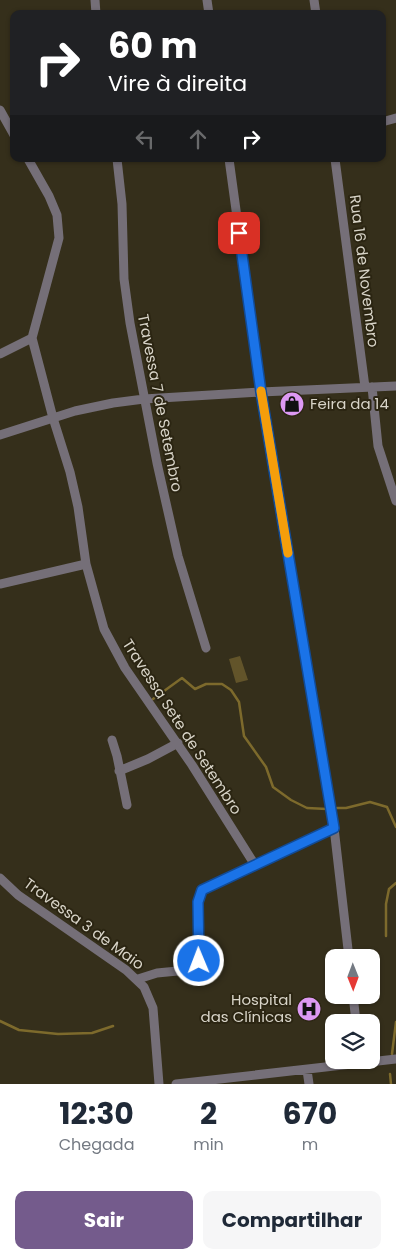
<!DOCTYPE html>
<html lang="pt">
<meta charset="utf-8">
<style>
:root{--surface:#fff;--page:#f6f6f7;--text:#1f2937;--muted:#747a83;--accent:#745b8c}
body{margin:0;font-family:Poppins,sans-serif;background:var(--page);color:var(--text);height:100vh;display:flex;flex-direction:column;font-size:19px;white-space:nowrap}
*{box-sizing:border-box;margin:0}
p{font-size:16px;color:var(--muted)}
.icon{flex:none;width:28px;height:28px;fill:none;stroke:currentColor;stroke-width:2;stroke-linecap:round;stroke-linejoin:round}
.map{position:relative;height:1084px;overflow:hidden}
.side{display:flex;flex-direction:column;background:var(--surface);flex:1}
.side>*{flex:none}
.banner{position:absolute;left:10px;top:10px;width:376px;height:152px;border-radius:10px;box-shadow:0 1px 4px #0004;background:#202124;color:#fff;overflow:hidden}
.needle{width:32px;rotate:179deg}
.fabs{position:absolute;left:325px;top:949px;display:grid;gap:10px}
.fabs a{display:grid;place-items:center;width:55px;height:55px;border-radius:10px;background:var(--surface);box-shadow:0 1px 4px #0004;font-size:25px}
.pin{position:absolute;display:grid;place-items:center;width:42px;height:42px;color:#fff;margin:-21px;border-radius:10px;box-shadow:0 2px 8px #0006}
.me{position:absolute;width:55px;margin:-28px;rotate:359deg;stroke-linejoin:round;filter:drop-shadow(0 0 4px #0008)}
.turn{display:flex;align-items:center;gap:18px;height:105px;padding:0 15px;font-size:22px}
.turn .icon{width:65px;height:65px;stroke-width:2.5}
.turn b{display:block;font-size:35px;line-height:42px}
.lanes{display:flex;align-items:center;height:48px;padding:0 15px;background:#0003;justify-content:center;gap:25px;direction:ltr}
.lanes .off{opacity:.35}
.eta{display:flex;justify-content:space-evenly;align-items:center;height:85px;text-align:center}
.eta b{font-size:30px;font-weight:700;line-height:35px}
.button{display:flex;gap:10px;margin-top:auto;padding:10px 15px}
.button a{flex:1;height:58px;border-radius:10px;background:var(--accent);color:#fff;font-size:20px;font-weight:700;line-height:58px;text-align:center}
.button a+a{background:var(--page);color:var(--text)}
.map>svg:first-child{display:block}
.green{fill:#62542a}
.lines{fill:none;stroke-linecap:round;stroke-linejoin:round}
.stream{stroke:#7d6a2c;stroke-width:2.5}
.minor{stroke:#756f78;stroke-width:9}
.route-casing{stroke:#114b97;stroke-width:12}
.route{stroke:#1a73e8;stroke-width:9}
.slow{stroke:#f59e0b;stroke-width:9}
.labels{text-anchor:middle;stroke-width:4;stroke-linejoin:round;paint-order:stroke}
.street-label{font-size:15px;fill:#d8d4c8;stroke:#2b2512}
.poi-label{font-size:15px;fill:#d8d4c8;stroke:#2b2512;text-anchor:start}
</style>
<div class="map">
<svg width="396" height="1084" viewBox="0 0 396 1084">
<rect width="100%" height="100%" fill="#352f1b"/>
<path class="green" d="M 240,656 L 248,680 L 236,683 L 229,659 Z"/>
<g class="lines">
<path class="stream" d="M 153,699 L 182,678 L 195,689 L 206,684 L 222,684 L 231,690 L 239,702 L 244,736 L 266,767 L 273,787 L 291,800 L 307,808 L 327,809
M 337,808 L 346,808 L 370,802 L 387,807 L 396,827
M 386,936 L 386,904 L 389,889 L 396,883
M 0,1021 L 19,1030 L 58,1034 L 92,1033 L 113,1026
M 392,1054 L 396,1022
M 390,1074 L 391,1084"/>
<path class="minor" d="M 95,0 L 96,14
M 207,0 L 209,14
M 314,0 L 316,14
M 0,110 L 14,135
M 382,122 L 396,118
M 117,159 L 122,204 L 124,279 L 130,323 L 157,463 L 178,556 L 206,648
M 229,159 L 261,392 L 333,819 L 349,958
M 335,159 L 365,387
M 32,338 L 53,418 L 70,472 L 78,507 L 86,564 L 104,629 L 125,668 L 192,765 L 255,865
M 0,354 L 32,338 L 59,238 L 57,215 L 49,196 L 28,159
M 372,387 L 378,446 L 396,501
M 0,435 L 75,411 L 113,403 L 144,399 L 261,392 L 396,386
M 0,584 L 86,564
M 112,740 L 117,756 L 127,805
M 119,771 L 148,759 L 178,743
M 0,878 L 18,895 L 126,970 L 144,987 L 153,1008 L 159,1084
M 138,979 L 157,973 L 188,970 L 198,964 L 200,957 L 198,902 L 202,890 L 334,829
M 353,995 L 356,1022
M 307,1070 L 309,1084
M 176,1084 L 396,1059"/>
</g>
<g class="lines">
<defs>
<path id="route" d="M 199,961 L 198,902 L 202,890 L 334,828 L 261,392 L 239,233"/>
</defs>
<use href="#route" class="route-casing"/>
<use href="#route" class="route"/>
<path class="slow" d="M 261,391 L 288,553"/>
</g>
<defs>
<symbol id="shop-disc" viewBox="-11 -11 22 22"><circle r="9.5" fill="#dd99f3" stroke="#2b2512"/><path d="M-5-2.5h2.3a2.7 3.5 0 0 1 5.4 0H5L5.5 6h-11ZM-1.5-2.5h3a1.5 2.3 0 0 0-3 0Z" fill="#111"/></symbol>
<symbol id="hospital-disc" viewBox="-11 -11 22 22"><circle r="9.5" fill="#dd99f3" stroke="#2b2512"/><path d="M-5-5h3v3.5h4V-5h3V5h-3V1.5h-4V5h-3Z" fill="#111"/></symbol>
</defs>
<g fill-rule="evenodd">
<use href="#shop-disc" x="278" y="390" width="28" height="28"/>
<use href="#hospital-disc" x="295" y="995" width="28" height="28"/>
</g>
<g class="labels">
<g class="street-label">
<text transform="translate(364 271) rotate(83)" y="5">Rua 16 de Novembro</text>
<text transform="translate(160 403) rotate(79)" y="5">Travessa 7 de Setembro</text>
<text transform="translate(182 727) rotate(57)" y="5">Travessa Sete de Setembro</text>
<text transform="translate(84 924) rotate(36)" y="5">Travessa 3 de Maio</text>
</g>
<g class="poi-label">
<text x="310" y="409">Feira da 14</text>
<text x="292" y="1005" text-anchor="end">Hospital<tspan x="292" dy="17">das Clínicas</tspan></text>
</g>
</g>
</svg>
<div class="fabs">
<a><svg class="needle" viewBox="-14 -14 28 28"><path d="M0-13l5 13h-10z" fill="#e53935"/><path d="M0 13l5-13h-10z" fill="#747a83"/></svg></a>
<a><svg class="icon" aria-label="layers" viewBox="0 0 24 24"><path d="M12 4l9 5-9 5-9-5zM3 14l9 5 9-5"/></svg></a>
</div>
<div class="pin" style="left:239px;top:233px;background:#d93025"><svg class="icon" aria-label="arrive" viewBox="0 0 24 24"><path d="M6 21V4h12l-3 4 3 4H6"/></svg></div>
<svg class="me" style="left:199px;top:961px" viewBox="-20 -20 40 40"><circle r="17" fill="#1a73e8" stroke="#fff" stroke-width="3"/><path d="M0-11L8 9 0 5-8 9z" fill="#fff"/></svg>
<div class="banner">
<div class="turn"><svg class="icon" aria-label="right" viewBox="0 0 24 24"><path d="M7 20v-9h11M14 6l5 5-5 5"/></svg><div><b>60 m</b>Vire à direita</div></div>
<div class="lanes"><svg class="icon off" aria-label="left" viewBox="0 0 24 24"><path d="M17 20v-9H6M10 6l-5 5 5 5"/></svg><svg class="icon off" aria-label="ahead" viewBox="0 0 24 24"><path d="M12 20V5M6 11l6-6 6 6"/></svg><svg class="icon" aria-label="right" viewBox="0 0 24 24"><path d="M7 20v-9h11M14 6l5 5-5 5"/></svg></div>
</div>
</div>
<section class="side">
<div class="eta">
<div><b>12:30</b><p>Chegada</p></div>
<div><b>2</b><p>min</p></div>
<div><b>670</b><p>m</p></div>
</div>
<div class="button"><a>Sair</a><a>Compartilhar</a></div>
</section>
